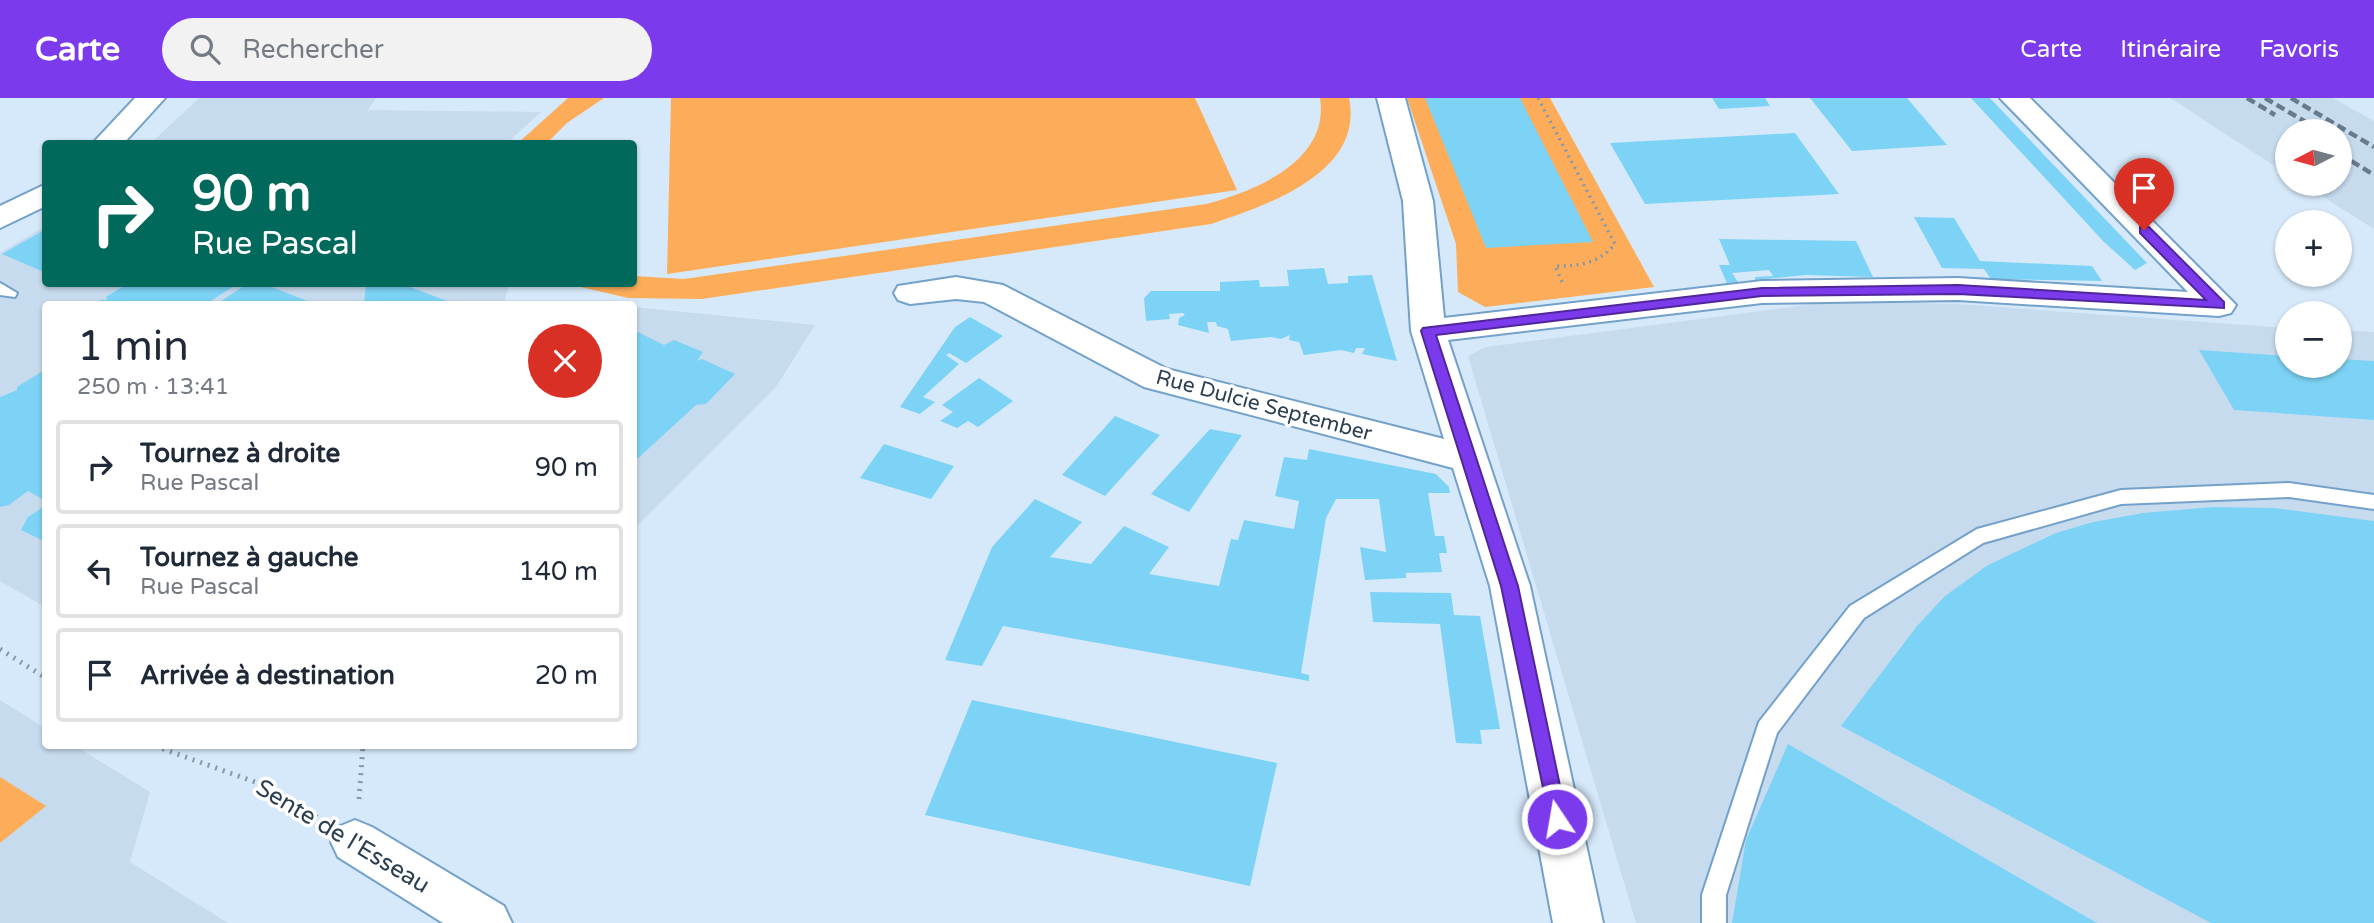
<!DOCTYPE html>
<html lang="fr">
<meta charset="utf-8">
<style>
:root{--surface:#fff;--page:#f2f2f3;--text:#1f2937;--muted:#747a83;--line:#e0e1e3;--accent:#7c3aed}
body{margin:0;font-family:"Varela Round",sans-serif;background:var(--page);color:var(--text);height:100vh;display:flex;flex-direction:column;font-size:26px;white-space:nowrap}
*{box-sizing:border-box;margin:0}
p{font-size:23px;color:var(--muted)}
.icon{flex:none;width:38px;height:38px;fill:none;stroke:currentColor;stroke-width:2;stroke-linecap:round;stroke-linejoin:round}
.map{position:relative;flex:1;overflow:hidden}
.side{position:absolute;left:42px;top:203px;width:595px;height:448px;display:flex;flex-direction:column;background:var(--surface);border-radius:7px;box-shadow:0 2px 5px #0004}
.side>*{flex:none}
.top-card{position:absolute;left:42px;top:42px;width:595px;height:147px;border-radius:7px;box-shadow:0 2px 5px #0004;background:#00695c;color:#fff;overflow:hidden}
.needle{width:46px;rotate:264deg}
.fabs{position:absolute;left:2275px;top:21px;display:grid;gap:14px}
.fabs a{display:grid;place-items:center;width:77px;height:77px;border-radius:50%;background:var(--surface);box-shadow:0 2px 5px #0004;font-size:35px}
.pin{position:absolute;display:grid;place-items:center;width:60px;height:60px;color:#fff;margin:-72px -30px;border-radius:50% 50% 50% 0;rotate:-45deg;box-shadow:0 0 7px #0007}
.pin .icon{rotate:45deg}
.me{position:absolute;width:77px;margin:-38px;rotate:348deg;stroke-linejoin:round;filter:drop-shadow(0 0 5px #0008)}
.turn{display:flex;align-items:center;gap:24px;height:147px;padding:0 35px;font-size:32px}
.turn .icon{width:91px;height:91px;stroke-width:2.5}
.turn b{display:block;font-size:49px;line-height:60px}
.round{display:grid;place-items:center;flex:none;width:74px;height:74px;border-radius:37px;background:var(--page)}
.headline{display:flex;align-items:center;justify-content:space-between;height:119px;padding:0 35px}
h1{font-size:42px;font-weight:600;line-height:52px}
ul{padding:0;list-style:none}
li{display:flex;align-items:center;gap:21px;height:94px;margin:0 14px 10px;padding:0 21px;border:4px solid var(--line);border-radius:7px}
li div{flex:1}
li b{display:block;font-size:26px}
li em{font-style:normal}
header{display:flex;align-items:center;gap:42px;box-sizing:border-box;height:98px;padding:0 35px;background:var(--accent);color:#fff}
header strong{font-size:33px}
nav{display:flex;gap:38px;margin-inline-start:auto;font-size:24px}
.search{width:490px;height:63px;background:var(--page);display:flex;align-items:center;gap:18px;box-sizing:border-box;padding:0 24px;border-radius:38px;color:var(--muted);font-size:26px}
.map>svg:first-child{display:block}
.built{fill:#c7dbef}
.green{fill:#fdad59}
.building{fill:#7dd3f5}
.lines{fill:none;stroke-linecap:round;stroke-linejoin:round}
.lane-casing{stroke:#73a1c9;stroke-width:4}
.street-casing{stroke:#73a1c9;stroke-width:4}
.path-far1{stroke:#8699aa;stroke-width:3.5;stroke-dasharray:2 4.5;stroke-linecap:butt}
.path{stroke:#8699aa;stroke-width:5;stroke-dasharray:2 6;stroke-linecap:butt}
.lane{fill:#fff;fill-rule:evenodd}
.street{fill:#fff;fill-rule:evenodd}
.rail{stroke:#687b8c;stroke-width:4.5;stroke-dasharray:9 4.5;stroke-linecap:butt}
.route{fill:#7c3aed;stroke:#51269a;stroke-width:2}
.labels{text-anchor:middle;stroke-width:7;stroke-linejoin:round;paint-order:stroke}
.street-label{font-size:21px;fill:#2c3f50;stroke:#fff}
.near-street-label{font-size:24px;fill:#2c3f50;stroke:#fff}
</style>
<header>
<strong>Carte</strong>
<div class="search"><svg class="icon" aria-label="search" viewBox="0 0 24 24"><circle cx="10" cy="10" r="6"/><path d="M15 15l6 6"/></svg>Rechercher</div>
<nav><a>Carte</a><a>Itinéraire</a><a>Favoris</a></nav>
</header>
<div class="map">
<svg width="2374" height="825" viewBox="0 0 2374 825">
<rect width="100%" height="100%" fill="#d6e9fa"/>
<path class="built" d="M 199,0 L 376,0 L 368,12 L 541,14 L 507,45 L 151,45 Z
M 2170,0 L 2333,0 L 2374,23 L 2374,131 L 2303,86 L 2340,86 L 2340,33 L 2287,33 L 2287,76 Z
M 45,128 L 46,186 L 510,186 L 503,206 L 46,206 L 45,509 L 0,483 L 0,155 Z
M 1837,203 L 1958,206 L 2287,230 L 2287,268 L 2340,268 L 2340,232 L 2374,234 L 2374,825 L 1636,825 L 1468,258 L 1486,249 Z
M 634,209 L 815,227 L 776,289 L 634,431 Z
M 0,602 L 45,630 L 46,648 L 75,648 L 150,694 L 130,764 L 228,825 L 0,825 Z"/>
<path class="green" d="M 568,0 L 604,0 L 567,25 L 547,45 L 518,45 Z
M 671,0 L 1195,0 L 1237,92 L 667,176 Z
M 1320,0 L 1349,0 C 1365,76 1264,108 1211,126 L 702,201 L 628,200 L 568,186 L 634,186 L 634,178 L 684,181 L 1206,106 C 1255,93 1330,63 1320,0 Z
M 1407,0 L 1550,0 L 1654,189 L 1485,209 L 1458,194 L 1456,146 Z
M 0,679 L 46,708 L 0,745 Z"/>
<path class="building" d="M 1425,0 L 1520,0 L 1593,144 L 1486,150 Z
M 1712,0 L 1765,0 L 1770,8 L 1719,11 Z
M 1810,0 L 1907,0 L 1947,47 L 1852,53 Z
M 1971,0 L 1990,0 L 2147,165 L 2135,172 L 2104,144 Z
M 1795,35 L 1839,96 L 1645,106 L 1610,45 Z
M 1914,119 L 1954,120 L 1980,163 L 2092,168 L 2102,183 L 1991,181 L 1984,171 L 1942,170 Z
M 46,131 L 46,175 L 2,156 Z
M 1719,141 L 1856,143 L 1873,179 L 1806,177 L 1755,182 L 1755,179 L 1773,178 L 1769,172 L 1732,175 L 1738,184 L 1727,185 L 1719,167 L 1730,167 Z
M 1324,170 L 1328,186 L 1348,185 L 1348,178 L 1372,177 L 1397,263 L 1362,256 L 1365,250 L 1356,250 L 1354,255 L 1341,252 L 1304,257 L 1299,244 L 1289,242 L 1290,237 L 1281,241 L 1271,239 L 1231,243 L 1228,231 L 1217,228 L 1216,224 L 1207,224 L 1209,235 L 1178,227 L 1179,220 L 1185,217 L 1183,215 L 1169,216 L 1170,221 L 1146,223 L 1144,200 L 1151,193 L 1220,193 L 1220,184 L 1259,182 L 1260,189 L 1289,188 L 1287,172 Z
M 127,186 L 237,186 L 206,206 L 93,206 L 101,202 L 108,202 L 106,199 Z
M 247,186 L 264,186 L 315,206 L 218,205 Z
M 366,186 L 402,186 L 455,206 L 364,206 Z
M 970,219 L 1003,238 L 966,265 L 949,255 L 946,257 L 959,266 L 923,299 L 935,304 L 920,316 L 900,309 L 955,229 Z
M 638,234 L 664,247 L 674,242 L 703,254 L 697,263 L 702,261 L 735,276 L 706,306 L 696,307 L 634,364 L 634,235 Z
M 2199,252 L 2287,258 L 2287,268 L 2340,268 L 2340,261 L 2374,263 L 2374,322 L 2234,312 Z
M 46,271 L 46,403 L 28,393 L 9,407 L 0,409 L 0,299 L 17,292 L 17,289 Z
M 979,280 L 1013,303 L 978,329 L 968,323 L 957,330 L 940,323 L 953,314 L 942,307 Z
M 1115,318 L 1160,337 L 1105,398 L 1062,377 Z
M 1210,331 L 1242,337 L 1189,414 L 1151,396 Z
M 884,346 L 954,368 L 931,401 L 860,380 Z
M 1309,351 L 1436,376 L 1449,389 L 1450,395 L 1428,395 L 1435,438 L 1444,438 L 1447,455 L 1439,455 L 1442,474 L 1406,475 L 1406,480 L 1365,482 L 1360,449 L 1386,454 L 1379,401 L 1336,401 L 1326,420 L 1301,575 L 1309,577 L 1309,583 L 1003,528 L 982,568 L 945,562 L 992,449 L 1035,401 L 1082,424 L 1050,459 L 1091,466 L 1124,428 L 1169,449 L 1149,476 L 1219,488 L 1231,441 L 1238,442 L 1244,422 L 1294,431 L 1299,403 L 1275,398 L 1284,359 L 1307,362 Z
M 46,407 L 46,444 L 21,432 L 28,419 Z
M 2213,409 L 2274,410 L 2374,423 L 2374,825 L 2211,825 L 1841,628 L 1917,528 L 1945,498 L 1988,467 L 2056,435 L 2093,424 L 2143,415 Z
M 1370,494 L 1451,495 L 1454,517 L 1480,518 L 1500,631 L 1480,632 L 1482,646 L 1456,645 L 1440,526 L 1373,524 Z
M 972,602 L 1277,665 L 1250,788 L 925,717 Z
M 1788,646 L 2097,825 L 1732,825 L 1746,742 Z"/>
<g class="lines">
<defs>
<path id="lane" d="M 0,185 L 17,195 L 15,199 L 0,197 Z
M 2289,385 L 2374,397 L 2374,411 L 2289,399 L 2121,406 L 1983,445 L 1864,520 L 1777,635 L 1726,797 L 1726,825 L 1702,825 L 1702,797 L 1759,624 L 1850,508 L 1977,431 L 2121,392 Z"/>
<path id="street" d="M 135,0 L 165,0 L 123,46 L 92,46 Z
M 1377,0 L 1405,0 L 1433,103 L 1444,220 L 1762,183 L 1958,180 L 2188,194 L 2000,0 L 2030,0 L 2236,207 L 2231,215 L 2219,218 L 1958,202 L 1762,205 L 1448,242 L 1530,488 L 1603,825 L 1553,825 L 1490,488 L 1453,370 L 1144,289 L 984,204 L 956,201 L 910,206 L 898,202 L 894,195 L 898,188 L 956,179 L 1003,187 L 1167,271 L 1444,341 L 1411,233 L 1403,103 Z
M 46,86 L 46,108 L 0,130 L 0,108 Z
M 355,722 L 372,729 L 504,808 L 512,825 L 443,825 L 338,759 L 331,744 L 338,729 Z"/>
</defs>
<use href="#lane" class="lane-casing"/>
<use href="#street" class="street-casing"/>
<path class="path-far1" d="M 1538,0 L 1615,146 C 1598,166 1580,168 1555,168 L 1562,184"/>
<path class="path" d="M 0,551 L 46,580
M 155,648 L 269,689 L 317,719
M 359,701 L 363,648"/>
<use href="#lane" class="lane"/>
<use href="#street" class="street"/>
<path class="rail" d="M 2247,0 L 2275,17
M 2265,0 L 2321,33
M 2291,0 L 2374,49
M 2340,56 L 2374,77"/>
</g>
<path class="route" d="M 2140,129 L 2149,129 L 2224,204 L 2224,210 L 1958,196 L 1762,198 L 1436,237 L 1518,488 L 1567,721 L 1564,728 L 1557,730 L 1551,728 L 1501,488 L 1421,233 L 1423,230 L 1762,190 L 1958,187 L 2206,202 L 2140,135 Z"/>
<g class="labels">
<g class="street-label">
<text transform="translate(1264 307) rotate(15)" y="7">Rue Dulcie September</text>
</g>
<g class="near-street-label">
<text transform="translate(343 738) rotate(31)" y="8">Sente de l'Esseau</text>
</g>
</g>
</svg>
<div class="fabs">
<a><svg class="needle" viewBox="-14 -14 28 28"><path d="M0-13l5 13h-10z" fill="#e53935"/><path d="M0 13l5-13h-10z" fill="#747a83"/></svg></a>
<a>+</a>
<a>−</a>
</div>
<div class="pin" style="left:2144px;top:132px;background:#d93025"><svg class="icon" aria-label="arrive" viewBox="0 0 24 24"><path d="M6 21V4h12l-3 4 3 4H6"/></svg></div>
<svg class="me" style="left:1557px;top:721px" viewBox="-20 -20 40 40"><circle r="17" fill="#7c3aed" stroke="#fff" stroke-width="3"/><path d="M0-11L8 9 0 5-8 9z" fill="#fff"/></svg>
<div class="top-card">
<div class="turn"><svg class="icon" aria-label="right" viewBox="0 0 24 24"><path d="M7 20v-9h11M14 6l5 5-5 5"/></svg><div><b>90 m</b>Rue Pascal</div></div>
</div>
<section class="side">
<div class="headline"><div><h1>1 min</h1><p>250 m · 13:41</p></div><a class="round" style="background:#d93025;color:#fff"><svg class="icon" aria-label="close" viewBox="0 0 24 24"><path d="M6 6l12 12M18 6L6 18"/></svg></a></div>
<ul>
<li><svg class="icon" aria-label="right" viewBox="0 0 24 24"><path d="M7 20v-9h11M14 6l5 5-5 5"/></svg><div><b>Tournez à droite</b><p>Rue Pascal</p></div><em>90 m</em></li>
<li><svg class="icon" aria-label="left" viewBox="0 0 24 24"><path d="M17 20v-9H6M10 6l-5 5 5 5"/></svg><div><b>Tournez à gauche</b><p>Rue Pascal</p></div><em>140 m</em></li>
<li><svg class="icon" aria-label="arrive" viewBox="0 0 24 24"><path d="M6 21V4h12l-3 4 3 4H6"/></svg><div><b>Arrivée à destination</b></div><em>20 m</em></li>
</ul>
</section>
</div>
